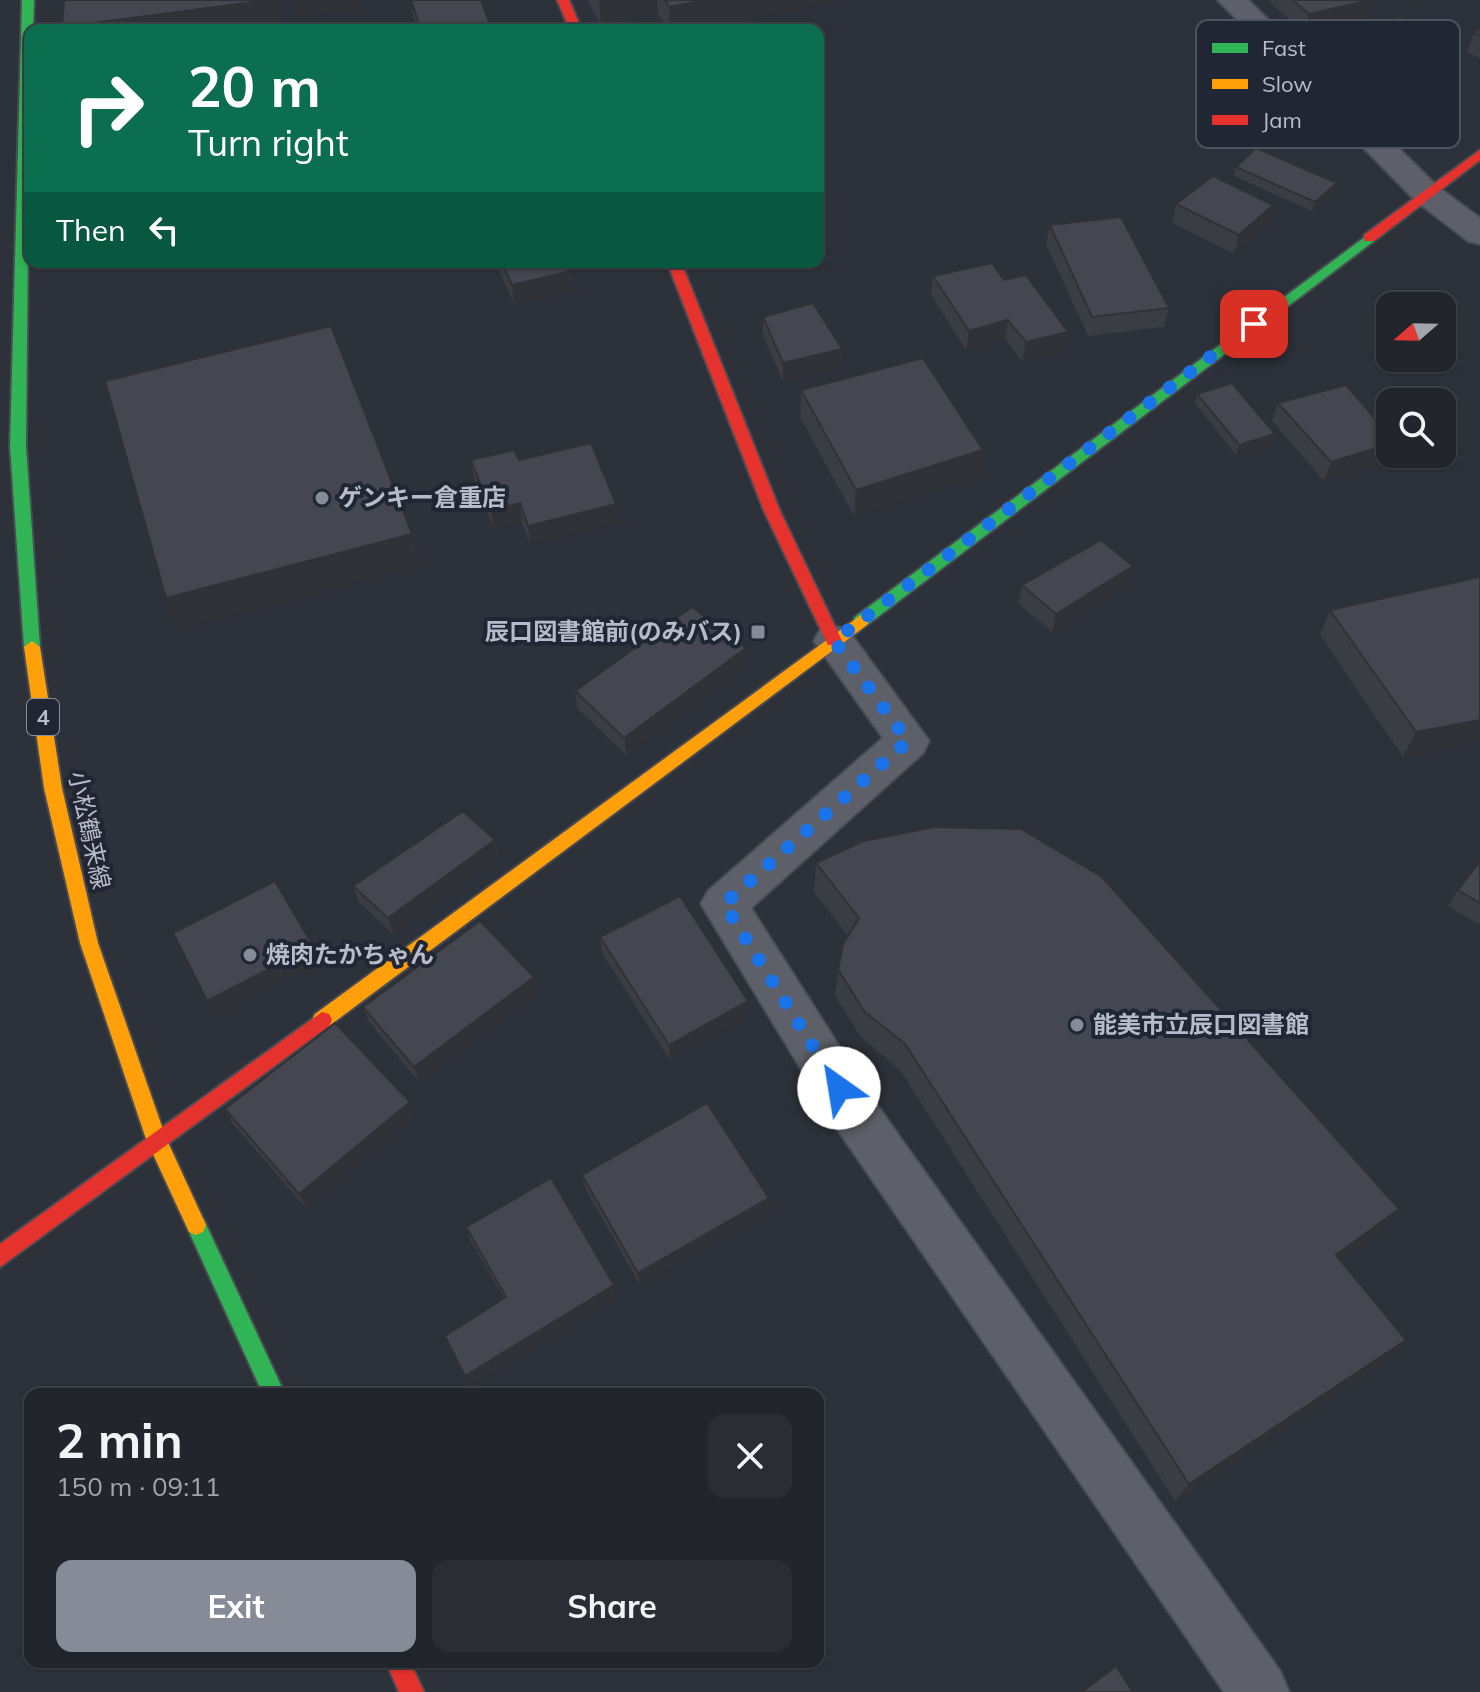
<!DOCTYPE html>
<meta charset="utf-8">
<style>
:root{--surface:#22252c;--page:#2a2d34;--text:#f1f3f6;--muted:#a2a5a9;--line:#3f4248;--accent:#878b98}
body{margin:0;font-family:Mulish,"Noto Sans JP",sans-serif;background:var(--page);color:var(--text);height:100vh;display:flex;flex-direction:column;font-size:30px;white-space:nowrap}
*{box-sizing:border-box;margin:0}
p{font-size:26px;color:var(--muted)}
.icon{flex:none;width:44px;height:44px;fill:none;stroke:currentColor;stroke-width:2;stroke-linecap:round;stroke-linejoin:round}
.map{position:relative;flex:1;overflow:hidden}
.side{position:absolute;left:24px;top:1388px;width:800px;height:280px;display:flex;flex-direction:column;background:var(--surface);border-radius:16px;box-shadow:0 2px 6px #0004,0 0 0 2px var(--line)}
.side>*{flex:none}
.guide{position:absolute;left:24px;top:24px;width:800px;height:244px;border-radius:16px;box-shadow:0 2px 6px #0004,0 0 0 2px var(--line);background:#0b6e4f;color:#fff;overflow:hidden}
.needle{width:52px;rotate:250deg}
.tools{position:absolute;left:1376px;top:292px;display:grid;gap:16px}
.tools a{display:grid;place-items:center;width:80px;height:80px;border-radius:16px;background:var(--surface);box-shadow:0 2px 6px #0004,0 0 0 2px var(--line);font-size:40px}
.pin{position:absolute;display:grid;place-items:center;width:68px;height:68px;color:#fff;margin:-34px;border-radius:16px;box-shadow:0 4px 12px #0006}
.me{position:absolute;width:88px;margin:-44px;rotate:328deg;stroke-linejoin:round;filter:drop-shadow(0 0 6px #0008)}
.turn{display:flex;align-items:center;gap:28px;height:168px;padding:0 32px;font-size:36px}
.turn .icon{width:104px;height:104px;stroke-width:2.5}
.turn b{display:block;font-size:56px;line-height:68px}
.then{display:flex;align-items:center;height:76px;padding:0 32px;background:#0003;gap:16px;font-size:30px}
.round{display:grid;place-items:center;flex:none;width:84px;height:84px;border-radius:16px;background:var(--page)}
.headline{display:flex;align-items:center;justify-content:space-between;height:136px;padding:0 32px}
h1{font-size:48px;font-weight:700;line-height:60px}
.button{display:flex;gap:16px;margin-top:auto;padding:16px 32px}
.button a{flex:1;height:92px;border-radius:16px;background:var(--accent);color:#fff;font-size:32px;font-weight:700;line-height:92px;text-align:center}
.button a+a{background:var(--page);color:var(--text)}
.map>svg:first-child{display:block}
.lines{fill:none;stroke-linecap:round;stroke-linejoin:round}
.street-casing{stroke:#494c53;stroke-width:4}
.fast-casing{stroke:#494c53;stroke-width:4}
.slow-casing{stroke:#494c53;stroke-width:4}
.jam-casing{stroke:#494c53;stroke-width:4}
.street{fill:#5d6068;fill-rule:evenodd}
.fast{fill:#30b455;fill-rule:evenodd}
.slow{fill:#ff9f0a;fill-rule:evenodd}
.jam{fill:#e5322d;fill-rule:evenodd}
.wall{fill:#3a3d44}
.shaded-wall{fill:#303237}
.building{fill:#44474f;stroke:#303237;stroke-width:2}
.route{stroke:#1a73e8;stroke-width:14;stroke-dasharray:0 25.2}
.poi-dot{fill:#878b98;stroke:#202634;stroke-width:3}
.labels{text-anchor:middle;stroke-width:8;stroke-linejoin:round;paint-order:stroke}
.shield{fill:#202634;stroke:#8a8f9d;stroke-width:2}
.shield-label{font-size:22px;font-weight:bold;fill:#b8bcca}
.poi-label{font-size:24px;font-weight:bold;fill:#b8bcca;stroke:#202634;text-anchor:start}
.street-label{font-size:24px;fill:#b8bcca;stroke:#202634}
.key{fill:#202634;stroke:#4e5361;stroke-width:2}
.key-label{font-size:22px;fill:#b8bcca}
</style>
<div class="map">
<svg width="1480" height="1692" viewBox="0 0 1480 1692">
<rect width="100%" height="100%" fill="#2d313a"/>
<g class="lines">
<defs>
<path id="street" d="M 1218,0 L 1248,0 L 1438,187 L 1480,218 L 1480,244 L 1468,241 L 1416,201 Z
M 834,626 L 848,630 L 929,741 L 923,753 L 751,908 L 872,1098 L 1280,1671 L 1289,1692 L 1224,1692 L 838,1130 L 701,904 L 708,891 L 883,738 L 814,641 L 820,630 Z"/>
<path id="fast" d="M 22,0 L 34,0 L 33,30 L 30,30 L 26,446 L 40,647 L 32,653 L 24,647 L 10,446 Z
M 1369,234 L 1376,238 L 1374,241 L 867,625 L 855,625 L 853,621 L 855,617 Z
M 196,1215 L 203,1218 L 285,1394 L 263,1394 L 186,1225 L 189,1218 Z"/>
<path id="slow" d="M 861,615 L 869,621 L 867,625 L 329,1026 L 322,1028 L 315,1026 L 312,1020 L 315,1014 Z
M 32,641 L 40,647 L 62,788 L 98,943 L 166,1138 L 206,1225 L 203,1232 L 196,1235 L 189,1232 L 146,1139 L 80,943 L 44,788 L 24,647 Z"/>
<path id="jam" d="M 557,0 L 569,0 L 582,30 L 570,30 Z
M 1480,150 L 1480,160 L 1374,241 L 1364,241 L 1364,235 Z
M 667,262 L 681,262 L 780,511 L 842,641 L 840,645 L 828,645 L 764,511 Z
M 322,1012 L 329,1014 L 332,1020 L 329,1026 L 0,1267 L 0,1244 Z
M 386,1662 L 410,1662 L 424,1692 L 399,1692 Z"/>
</defs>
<use href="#street" class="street-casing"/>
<use href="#fast" class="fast-casing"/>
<use href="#slow" class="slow-casing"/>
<use href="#jam" class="jam-casing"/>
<use href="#street" class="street"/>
<use href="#fast" class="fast"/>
<use href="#slow" class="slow"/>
<use href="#jam" class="jam"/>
</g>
<path class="wall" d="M 411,0 L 492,30 L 418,30 L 413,16 Z
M 587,0 L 841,0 L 689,30 L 668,30 L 658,13 L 601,24 Z
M 1270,0 L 1374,0 L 1369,18 L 1304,33 L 1269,1 Z
M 1365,26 L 1443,65 L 1411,73 L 1416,79 L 1410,97 L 1365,106 L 1315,55 L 1321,36 L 1364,28 Z
M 1480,28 L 1480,58 L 1467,52 L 1474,33 Z
M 1236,167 L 1334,193 L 1312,211 L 1234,176 Z
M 1176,204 L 1268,223 L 1234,254 L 1172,223 Z
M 1050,225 L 1169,308 L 1164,327 L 1088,336 L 1046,244 Z
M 495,262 L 567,262 L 573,290 L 514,304 Z
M 933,276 L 1004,280 L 1064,351 L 1022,361 L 1005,339 L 966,350 L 931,295 Z
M 763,317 L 842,349 L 841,367 L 783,381 L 763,336 Z
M 801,390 L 979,476 L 854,516 L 800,417 Z
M 1197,394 L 1275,434 L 1272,444 L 1236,455 L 1195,403 Z
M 1278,403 L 1390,436 L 1390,454 L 1388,460 L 1324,481 L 1272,421 Z
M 471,460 L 519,460 L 618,522 L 530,544 L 522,522 L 494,529 L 474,479 Z
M 1133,566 L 1128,584 L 1052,632 L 1018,603 L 1022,585 Z
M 1480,577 L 1480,741 L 1403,757 L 1320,635 L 1330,610 Z
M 746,648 L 746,666 L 626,755 L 577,708 L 575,691 Z
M 495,840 L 498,856 L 393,934 L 359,902 L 353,886 Z
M 1480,861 L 1480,925 L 1448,906 L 1458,890 Z
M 816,863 L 1380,1232 L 1341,1261 L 1406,1340 L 1387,1360 L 1175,1501 L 900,1070 L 861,1037 L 835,996 L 838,969 L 848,936 L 814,892 Z
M 600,937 L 748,1016 L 670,1060 L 602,953 Z
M 537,993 L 419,1082 L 369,1022 L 363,1007 Z
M 225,1109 L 415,1116 L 306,1208 L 233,1124 Z
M 582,1175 L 769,1198 L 769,1211 L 640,1285 L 585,1188 Z
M 466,1227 L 616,1298 L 470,1387 L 445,1336 L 504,1298 L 470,1240 Z"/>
<path class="shaded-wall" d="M 270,0 L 282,0 L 283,25 L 247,30 L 64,30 L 62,27 Z
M 296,0 L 357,0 L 359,10 L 300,18 Z
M 599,0 L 657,0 L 658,13 L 601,24 Z
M 707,0 L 841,0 L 689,30 L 670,30 L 669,7 Z
M 1371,0 L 1374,0 L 1369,18 L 1304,33 L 1309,14 Z
M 1412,0 L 1425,0 L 1411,3 Z
M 1446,56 L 1443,65 L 1406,74 L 1409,65 Z
M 1416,79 L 1410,97 L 1365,106 L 1371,88 Z
M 1337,183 L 1334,193 L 1312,211 L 1315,202 Z
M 1273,205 L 1268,223 L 1234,254 L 1239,235 Z
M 571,271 L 573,290 L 514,304 L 512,285 Z
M 1008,320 L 1005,339 L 966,350 L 969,331 Z
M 1068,332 L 1064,351 L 1022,361 L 1026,342 Z
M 842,349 L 841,367 L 783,381 L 783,363 Z
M 1275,434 L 1272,444 L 1236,455 L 1239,445 Z
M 1390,444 L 1390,454 L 1388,460 L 1324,481 L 1331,462 Z
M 983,450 L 979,476 L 854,516 L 856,490 Z
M 520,503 L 522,522 L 494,529 L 491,511 Z
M 616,504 L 618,522 L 530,544 L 528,526 Z
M 412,534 L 419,566 L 178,630 L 166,598 Z
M 1133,566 L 1128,584 L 1052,632 L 1056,614 Z
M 746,648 L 746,666 L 626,755 L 624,738 Z
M 1480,720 L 1480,741 L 1403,757 L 1416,732 Z
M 495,840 L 498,856 L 393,934 L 388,918 Z
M 313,946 L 319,962 L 215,1016 L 207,1001 Z
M 534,977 L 537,993 L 419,1082 L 414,1067 Z
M 748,1001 L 748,1016 L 670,1060 L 669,1045 Z
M 410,1102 L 415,1116 L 306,1208 L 299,1194 Z
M 769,1198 L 769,1211 L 640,1285 L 638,1273 Z
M 1399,1209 L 1380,1232 L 1319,1278 L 1336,1255 Z
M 614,1285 L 616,1298 L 470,1387 L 465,1376 Z
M 1406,1340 L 1387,1360 L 1175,1501 L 1189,1484 Z"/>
<path class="building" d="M 64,0 L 270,0 L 62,27 Z
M 411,0 L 481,0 L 492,30 L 421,30 Z
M 665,0 L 707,0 L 669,7 Z
M 1293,0 L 1371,0 L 1309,14 Z
M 1401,17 L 1446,56 L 1409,65 L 1365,26 Z
M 1480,28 L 1480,36 L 1474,33 Z
M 1256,148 L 1337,183 L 1315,202 L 1236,167 Z
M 1213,176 L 1273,205 L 1239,235 L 1176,204 Z
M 1121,217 L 1169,308 L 1092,317 L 1050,225 Z
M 501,262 L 567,262 L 571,271 L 512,285 Z
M 992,263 L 1004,280 L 1026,275 L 1068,332 L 1026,342 L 1008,320 L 969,331 L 933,276 Z
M 813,303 L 842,349 L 783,363 L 763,317 Z
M 331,326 L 412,534 L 166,598 L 105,381 Z
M 923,358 L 983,450 L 856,490 L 801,390 Z
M 1232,383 L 1275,434 L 1239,445 L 1197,394 Z
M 1346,385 L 1390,436 L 1390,444 L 1331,462 L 1278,403 Z
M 591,443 L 616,504 L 528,526 L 520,503 L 491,511 L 471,460 L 514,450 L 519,460 Z
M 1101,540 L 1133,566 L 1056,614 L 1022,585 Z
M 1480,577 L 1480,720 L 1416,732 L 1330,610 Z
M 692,607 L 746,648 L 624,738 L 575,691 Z
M 463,811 L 495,840 L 388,918 L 353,886 Z
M 935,827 L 1021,829 L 1102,877 L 1399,1209 L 1336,1255 L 1406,1340 L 1189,1484 L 905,1044 L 864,1011 L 838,969 L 843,944 L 859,918 L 816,863 L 863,841 Z
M 1480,861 L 1480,903 L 1458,890 Z
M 275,881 L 313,946 L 207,1001 L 173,933 Z
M 680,896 L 748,1001 L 669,1045 L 600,937 Z
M 480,921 L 534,977 L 414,1067 L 363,1007 Z
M 335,1023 L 410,1102 L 299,1194 L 225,1109 Z
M 707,1103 L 769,1198 L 638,1273 L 582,1175 Z
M 551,1178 L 614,1285 L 465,1376 L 445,1336 L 506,1297 L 466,1227 Z
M 1116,1666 L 1133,1692 L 1082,1692 Z"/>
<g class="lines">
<path class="route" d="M 839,1088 L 724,904 L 908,741 L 834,641 L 1254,324"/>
</g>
<g class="poi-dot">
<circle cx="322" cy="498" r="8"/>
<rect x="750" y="624" width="16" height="16" rx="4"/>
<circle cx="250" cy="955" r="8"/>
<circle cx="1077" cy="1025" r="8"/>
</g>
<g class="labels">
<rect class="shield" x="27" y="699" width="32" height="36" rx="6"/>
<g class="shield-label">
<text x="43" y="725">4</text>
</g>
<g class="poi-label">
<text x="338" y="506">ゲンキー倉重店</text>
<text x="742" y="640" text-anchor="end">辰口図書館前(のみバス)</text>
<text x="266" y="963">焼肉たかちゃん</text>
<text x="1093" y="1033">能美市立辰口図書館</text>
</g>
<g class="street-label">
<text transform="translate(89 830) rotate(78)" y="8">小松鶴来線</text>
</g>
</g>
<rect x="1196" y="20" width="264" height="128" rx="12" class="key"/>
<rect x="1212" y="43" width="36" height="10" fill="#30b455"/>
<rect x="1212" y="79" width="36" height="10" fill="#ff9f0a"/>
<rect x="1212" y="115" width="36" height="10" fill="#e5322d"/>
<g class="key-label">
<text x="1262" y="56">Fast</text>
<text x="1262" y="92">Slow</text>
<text x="1262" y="128">Jam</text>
</g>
</svg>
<div class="tools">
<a><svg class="needle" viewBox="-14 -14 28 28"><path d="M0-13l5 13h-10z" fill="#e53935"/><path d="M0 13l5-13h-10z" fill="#a2a5a9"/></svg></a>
<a><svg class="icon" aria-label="search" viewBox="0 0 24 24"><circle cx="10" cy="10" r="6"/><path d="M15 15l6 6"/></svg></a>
</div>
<div class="pin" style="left:1254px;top:324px;background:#d93025"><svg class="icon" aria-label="arrive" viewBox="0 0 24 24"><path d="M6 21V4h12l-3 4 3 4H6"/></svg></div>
<svg class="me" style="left:839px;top:1088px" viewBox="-20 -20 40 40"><circle r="19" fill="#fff"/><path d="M0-13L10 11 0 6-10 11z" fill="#1a73e8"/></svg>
<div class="guide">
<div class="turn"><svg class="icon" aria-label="right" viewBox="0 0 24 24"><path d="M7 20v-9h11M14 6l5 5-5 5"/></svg><div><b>20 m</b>Turn right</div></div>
<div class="then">Then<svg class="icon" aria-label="left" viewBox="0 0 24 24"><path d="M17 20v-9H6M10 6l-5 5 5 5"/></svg></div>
</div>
<section class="side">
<div class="headline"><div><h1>2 min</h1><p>150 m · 09:11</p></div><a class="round"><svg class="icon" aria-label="close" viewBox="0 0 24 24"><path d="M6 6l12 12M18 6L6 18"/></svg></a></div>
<div class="button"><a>Exit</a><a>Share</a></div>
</section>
</div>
